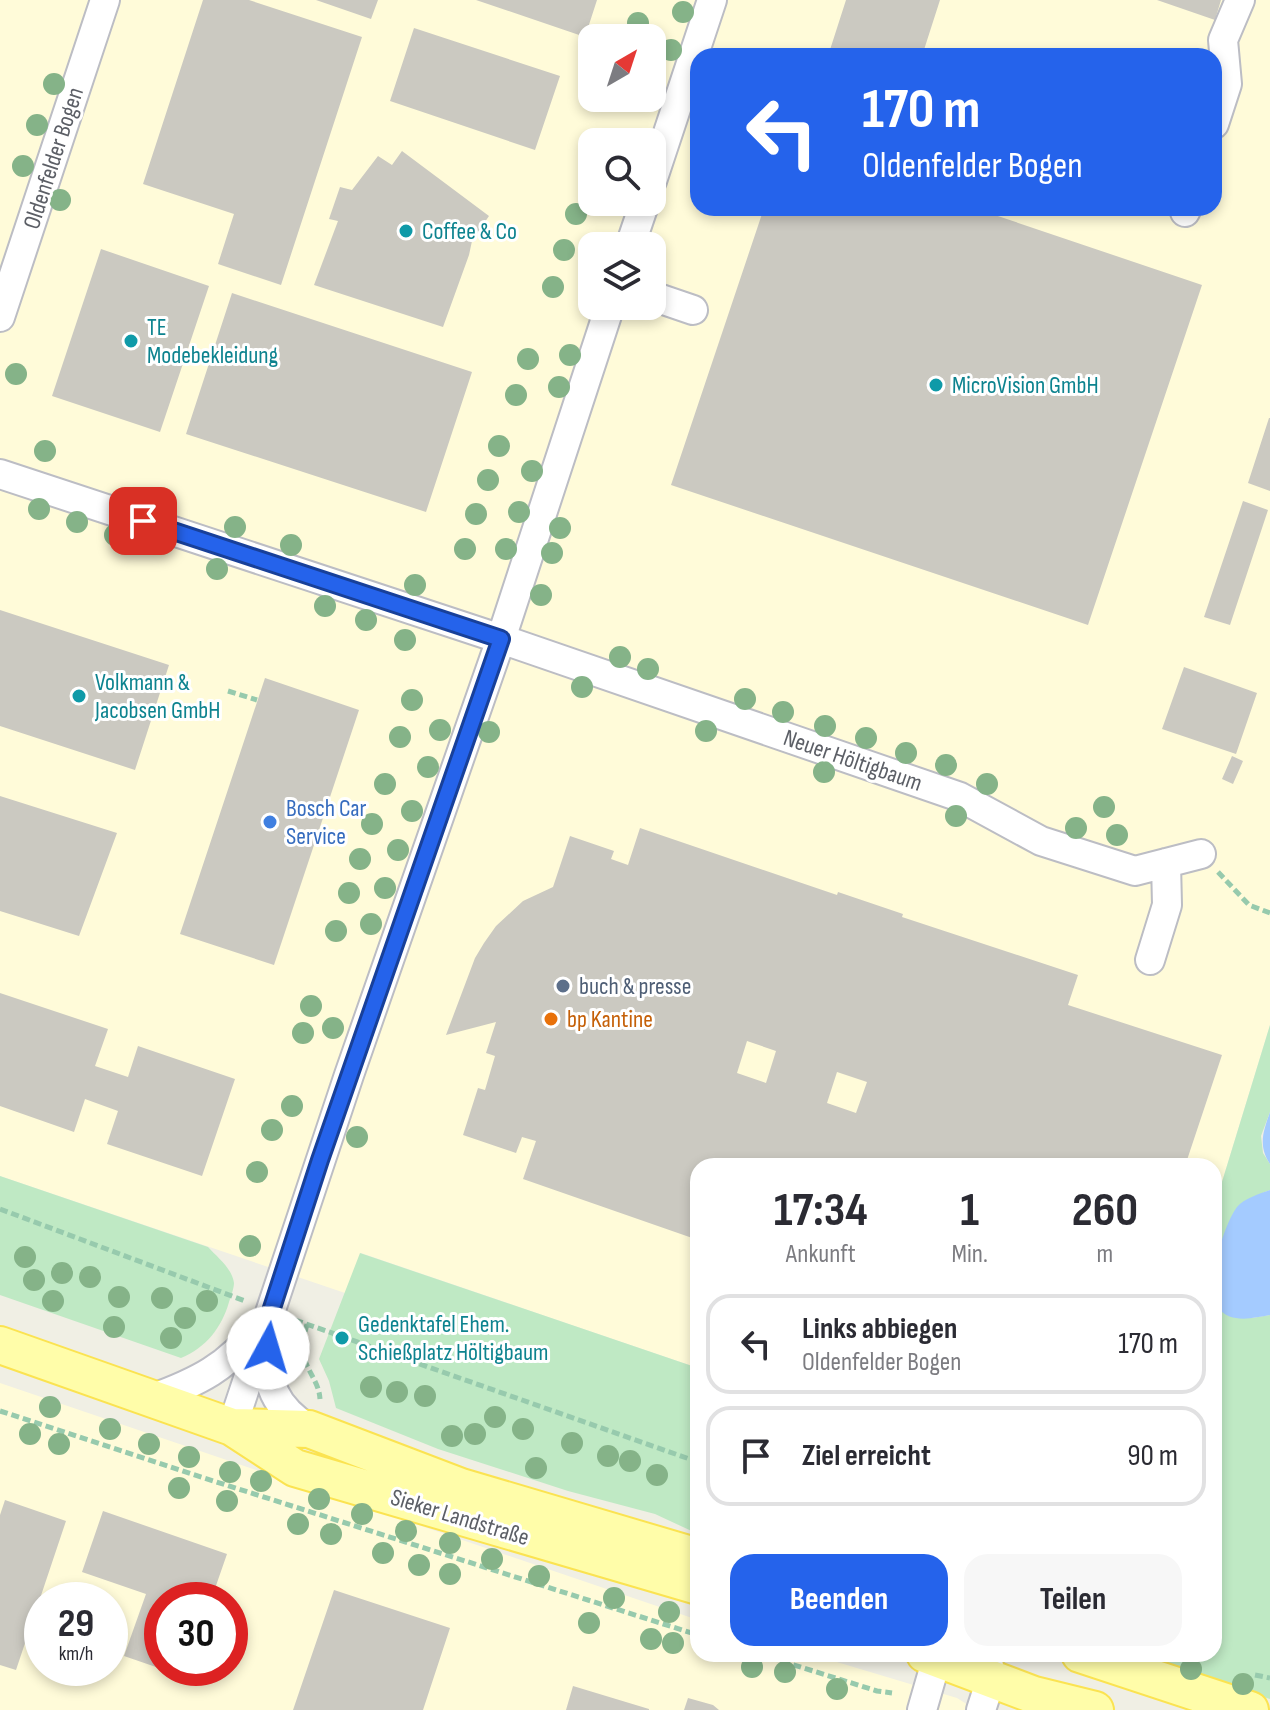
<!DOCTYPE html>
<html lang="de">
<meta charset="utf-8">
<style>
:root{--surface:#fff;--page:#f7f7f7;--text:#2b2b33;--muted:#7c7c81;--line:#e1e1e2;--accent:#2563eb}
body{margin:0;font-family:"Sofia Sans Condensed",sans-serif;background:var(--page);color:var(--text);height:100vh;display:flex;flex-direction:column;font-size:30px;white-space:nowrap}
*{box-sizing:border-box;margin:0}
p{font-size:26px;color:var(--muted)}
.icon{flex:none;width:44px;height:44px;fill:none;stroke:currentColor;stroke-width:2;stroke-linecap:round;stroke-linejoin:round}
.map{position:relative;flex:1;overflow:hidden}
.sheet{position:absolute;left:690px;top:1158px;width:532px;height:504px;display:flex;flex-direction:column;background:var(--surface);border-radius:24px;box-shadow:0 4px 12px #0003}
.sheet>*{flex:none}
.banner{position:absolute;left:690px;top:48px;width:532px;height:168px;border-radius:24px;box-shadow:0 4px 12px #0003;background:#2563eb;color:#fff;overflow:hidden}
.needle{width:52px;rotate:39deg}
.fabs{position:absolute;left:578px;top:24px;display:grid;gap:16px}
.fabs a{display:grid;place-items:center;width:88px;height:88px;border-radius:16px;background:var(--surface);box-shadow:0 4px 12px #0003;font-size:40px}
.speed{position:absolute;left:24px;top:1582px;display:flex;gap:16px;font-size:40px;font-weight:700;text-align:center}
.speed>*{display:grid;place-content:center;width:104px;height:104px;border-radius:50%;background:var(--surface);box-shadow:0 4px 12px #0003;line-height:1}
.speed small{font-size:20px;font-weight:400}
.speed .limit{border:12px solid #d22;background:#fff;color:#111}
.pin{position:absolute;display:grid;place-items:center;width:68px;height:68px;color:#fff;margin:-34px;border-radius:16px;box-shadow:0 4px 12px #0006}
.me{position:absolute;width:88px;margin:-44px;rotate:6deg;stroke-linejoin:round;filter:drop-shadow(0 0 6px #0008)}
.turn{display:flex;align-items:center;gap:28px;height:168px;padding:0 40px;font-size:36px}
.turn .icon{width:104px;height:104px;stroke-width:2.5}
.turn b{display:block;font-size:56px;line-height:68px}
.eta{display:flex;justify-content:space-evenly;align-items:center;height:136px;text-align:center}
.eta b{font-size:48px;font-weight:700;line-height:56px}
.cta{display:flex;gap:16px;margin-top:auto;padding:16px 40px}
.cta a{flex:1;height:92px;border-radius:24px;background:var(--accent);color:#fff;font-size:32px;font-weight:700;line-height:92px;text-align:center}
.cta a+a{background:var(--page);color:var(--text)}
ul{padding:0;list-style:none}
li{display:flex;align-items:center;gap:24px;height:100px;margin:0 16px 12px;padding:0 24px;border:4px solid var(--line);border-radius:24px}
li div{flex:1}
li b{display:block;font-size:30px}
li em{font-style:normal}
.map>svg:first-child{display:block}
.commercial{fill:#fffbd9;fill-rule:evenodd}
.green{fill:#bfe9c4}
.water{fill:#a4cbff}
.building{fill:#cbc9c1;fill-rule:evenodd}
.lines{fill:none;stroke-linecap:round;stroke-linejoin:round}
.minor-casing{stroke:#bcbdc4;stroke-width:32}
.major-casing{stroke:#fbe351;stroke-width:40}
.path{stroke:#97caad;stroke-width:5;stroke-dasharray:8 4;stroke-linecap:butt}
.minor{stroke:#fff;stroke-width:28}
.major{stroke:#fffda9;stroke-width:36}
.tree{fill:#85b388}
.route-casing{stroke:#184099;stroke-width:20}
.route{stroke:#2563eb;stroke-width:14}
.culture-dot{fill:#0f9aa8;stroke:#fff;stroke-width:3}
.shop-dot{fill:#3f7fe0;stroke:#fff;stroke-width:3}
.service-dot{fill:#5c6f8a;stroke:#fff;stroke-width:3}
.food-dot{fill:#e8710a;stroke:#fff;stroke-width:3}
.labels{text-anchor:middle;stroke-width:6;stroke-linejoin:round;paint-order:stroke}
.street-label{font-size:24px;fill:#5c5f66;stroke:#fff}
.culture-label{font-size:24px;fill:#0d838f;stroke:#fff;text-anchor:start}
.shop-label{font-size:24px;fill:#366cbe;stroke:#fff;text-anchor:start}
.service-label{font-size:24px;fill:#4e5e75;stroke:#fff;text-anchor:start}
.food-label{font-size:24px;fill:#c56008;stroke:#fff;text-anchor:start}
</style>
<div class="map">
<svg width="1270" height="1710" viewBox="0 0 1270 1710">
<rect width="100%" height="100%" fill="#f0efe4"/>
<path class="commercial" d="M 0,0 L 1270,0 L 1270,1025 L 1214,1208 L 1214,1166 L 698,1166 L 698,1368 L 361,1253 L 345,1293 L 0,1176 ZM 592,38 L 652,38 L 652,98 L 592,98 ZM 698,56 L 1214,56 L 1214,208 L 698,208 ZM 592,142 L 652,142 L 652,202 L 592,202 ZM 592,246 L 652,246 L 652,306 L 592,306 Z
M 0,1383 L 698,1620 L 698,1654 L 810,1654 L 957,1698 L 976,1710 L 0,1710 ZM 42,1600 L 110,1600 L 110,1668 L 42,1668 ZM 162,1600 L 230,1600 L 230,1668 L 162,1668 Z"/>
<path class="green" d="M 1270,1025 L 1270,1112 L 1261,1136 L 1263,1153 L 1270,1164 L 1270,1190 C 1238,1201 1224,1232 1214,1262 L 1214,1208 Z
M 0,1176 L 208,1247 C 217,1257 232,1268 234,1283 C 234,1288 231,1296 229,1302 C 222,1327 206,1348 181,1358 L 0,1295 Z
M 360,1253 L 698,1368 L 698,1534 L 655,1514 L 568,1491 L 438,1449 L 336,1408 L 329,1381 L 319,1359 Z
M 1214,1299 L 1218,1308 L 1252,1318 L 1270,1315 L 1270,1699 L 1127,1654 L 1214,1654 Z"/>
<path class="water" d="M 1270,1112 L 1270,1164 C 1258,1146 1263,1132 1270,1112 Z
M 1270,1190 L 1270,1315 C 1253,1318 1231,1324 1218,1308 C 1203,1290 1224,1224 1237,1207 C 1245,1198 1259,1194 1270,1190 Z"/>
<path class="building" d="M 203,0 L 249,0 L 362,37 L 281,285 L 218,264 L 234,214 L 143,184 Z
M 316,0 L 378,0 L 371,19 Z
M 476,0 L 597,0 L 585,37 Z
M 846,0 L 940,0 L 922,56 L 828,56 Z
M 1157,0 L 1221,0 L 1215,20 Z
M 414,28 L 560,76 L 535,150 L 390,101 Z
M 402,151 L 489,216 L 472,241 L 469,255 L 443,327 L 314,285 L 338,221 L 329,219 L 340,187 L 352,190 L 378,156 L 392,165 Z
M 764,208 L 974,208 L 1202,285 L 1088,625 L 671,485 Z
M 101,249 L 209,286 L 160,432 L 52,396 Z
M 232,293 L 472,372 L 426,512 L 186,434 Z
M 1269,418 L 1270,418 L 1270,491 L 1248,483 Z
M 1243,501 L 1268,510 L 1230,625 L 1204,617 Z
M 0,610 L 169,665 L 135,770 L 0,726 Z
M 1184,667 L 1257,693 L 1236,754 L 1162,729 Z
M 265,678 L 359,710 L 274,965 L 180,934 Z
M 1232,756 L 1243,761 L 1233,784 L 1222,779 Z
M 0,796 L 117,833 L 79,936 L 0,911 Z
M 640,828 L 837,895 L 838,892 L 903,914 L 902,917 L 1078,975 L 1068,1005 L 1222,1055 L 1185,1166 L 698,1166 L 698,1240 L 523,1179 L 536,1141 L 522,1137 L 516,1153 L 463,1135 L 478,1088 L 485,1090 L 495,1056 L 486,1053 L 496,1022 L 446,1035 L 475,958 L 484,943 L 496,926 L 523,901 L 553,887 L 570,836 L 614,851 L 611,859 L 628,865 ZM 747,1041 L 776,1051 L 766,1083 L 737,1073 ZM 837,1072 L 867,1082 L 856,1113 L 827,1103 Z
M 0,993 L 108,1029 L 95,1066 L 128,1077 L 138,1046 L 235,1079 L 202,1176 L 107,1144 L 118,1111 L 85,1099 L 74,1132 L 0,1106 Z
M 5,1500 L 66,1521 L 16,1670 L 0,1665 L 0,1515 Z
M 103,1511 L 227,1554 L 211,1600 L 162,1600 L 162,1668 L 188,1668 L 185,1677 L 124,1656 L 146,1594 L 82,1572 Z
M 334,1590 L 450,1628 L 423,1710 L 293,1710 Z
M 573,1686 L 649,1709 L 649,1710 L 566,1710 Z
M 688,1698 L 713,1705 L 719,1710 L 684,1710 Z"/>
<g class="lines">
<defs>
<path id="minor" d="M 1214,124 L 1227,84 L 1223,40 L 1240,0
M 652,181 L 712,0
M 1185,212 L 1187,208
M 630,246 L 645,202
M 652,296 L 693,310
M 0,317 L 105,0
M 0,474 L 501,639 L 960,797 L 1041,841 L 1135,871 L 1201,854
M 1150,960 L 1167,905 L 1166,863
M 268,1343 C 265,1384 275,1407 309,1429
M 151,1399 C 198,1382 228,1367 259,1327
M 232,1427 L 349,1075 L 501,639 L 610,306
M 922,1710 L 937,1658 L 944,1654
M 981,1710 L 991,1679 L 987,1654"/>
<path id="major" d="M 0,1345 L 232,1427 L 295,1468 L 698,1586
M 232,1427 L 309,1429 L 461,1487 L 698,1557
M 925,1654 L 1034,1695 L 1095,1710
M 1080,1654 L 1250,1710"/>
</defs>
<use href="#minor" class="minor-casing"/>
<use href="#major" class="major-casing"/>
<path class="path" d="M 228,691 L 257,700
M 1218,872 L 1249,905 L 1270,913
M 0,1209 L 245,1301
M 295,1320 L 698,1462
M 307,1324 C 305,1332 302,1342 303,1350 C 304,1369 319,1380 320,1399
M 0,1411 L 204,1478 L 698,1635
M 759,1654 L 877,1691 L 892,1693
M 1255,1675 L 1270,1678"/>
<use href="#minor" class="minor"/>
<use href="#major" class="major"/>
</g>
<g class="tree">
<circle cx="683" cy="12" r="11"/>
<circle cx="638" cy="23" r="11"/>
<circle cx="671" cy="50" r="11"/>
<circle cx="54" cy="84" r="11"/>
<circle cx="37" cy="125" r="11"/>
<circle cx="23" cy="166" r="11"/>
<circle cx="60" cy="200" r="11"/>
<circle cx="576" cy="214" r="11"/>
<circle cx="564" cy="250" r="11"/>
<circle cx="553" cy="287" r="11"/>
<circle cx="570" cy="355" r="11"/>
<circle cx="528" cy="359" r="11"/>
<circle cx="16" cy="374" r="11"/>
<circle cx="559" cy="387" r="11"/>
<circle cx="516" cy="395" r="11"/>
<circle cx="499" cy="446" r="11"/>
<circle cx="45" cy="451" r="11"/>
<circle cx="532" cy="471" r="11"/>
<circle cx="488" cy="480" r="11"/>
<circle cx="39" cy="509" r="11"/>
<circle cx="519" cy="512" r="11"/>
<circle cx="476" cy="514" r="11"/>
<circle cx="77" cy="522" r="11"/>
<circle cx="235" cy="527" r="11"/>
<circle cx="560" cy="528" r="11"/>
<circle cx="115" cy="535" r="11"/>
<circle cx="291" cy="545" r="11"/>
<circle cx="465" cy="549" r="11"/>
<circle cx="506" cy="549" r="11"/>
<circle cx="552" cy="553" r="11"/>
<circle cx="217" cy="569" r="11"/>
<circle cx="415" cy="585" r="11"/>
<circle cx="541" cy="595" r="11"/>
<circle cx="325" cy="606" r="11"/>
<circle cx="366" cy="620" r="11"/>
<circle cx="405" cy="640" r="11"/>
<circle cx="620" cy="657" r="11"/>
<circle cx="648" cy="669" r="11"/>
<circle cx="582" cy="687" r="11"/>
<circle cx="745" cy="699" r="11"/>
<circle cx="412" cy="700" r="11"/>
<circle cx="783" cy="712" r="11"/>
<circle cx="825" cy="726" r="11"/>
<circle cx="440" cy="730" r="11"/>
<circle cx="706" cy="731" r="11"/>
<circle cx="489" cy="732" r="11"/>
<circle cx="400" cy="737" r="11"/>
<circle cx="866" cy="738" r="11"/>
<circle cx="906" cy="753" r="11"/>
<circle cx="946" cy="765" r="11"/>
<circle cx="428" cy="767" r="11"/>
<circle cx="824" cy="772" r="11"/>
<circle cx="385" cy="784" r="11"/>
<circle cx="987" cy="784" r="11"/>
<circle cx="1104" cy="807" r="11"/>
<circle cx="412" cy="811" r="11"/>
<circle cx="956" cy="816" r="11"/>
<circle cx="372" cy="824" r="11"/>
<circle cx="1076" cy="828" r="11"/>
<circle cx="1117" cy="835" r="11"/>
<circle cx="398" cy="850" r="11"/>
<circle cx="360" cy="859" r="11"/>
<circle cx="385" cy="888" r="11"/>
<circle cx="349" cy="893" r="11"/>
<circle cx="371" cy="924" r="11"/>
<circle cx="336" cy="931" r="11"/>
<circle cx="311" cy="1006" r="11"/>
<circle cx="333" cy="1028" r="11"/>
<circle cx="303" cy="1033" r="11"/>
<circle cx="292" cy="1106" r="11"/>
<circle cx="272" cy="1130" r="11"/>
<circle cx="357" cy="1137" r="11"/>
<circle cx="257" cy="1172" r="11"/>
<circle cx="250" cy="1246" r="11"/>
<circle cx="25" cy="1257" r="11"/>
<circle cx="62" cy="1273" r="11"/>
<circle cx="90" cy="1277" r="11"/>
<circle cx="34" cy="1280" r="11"/>
<circle cx="119" cy="1297" r="11"/>
<circle cx="162" cy="1298" r="11"/>
<circle cx="53" cy="1301" r="11"/>
<circle cx="207" cy="1301" r="11"/>
<circle cx="185" cy="1318" r="11"/>
<circle cx="114" cy="1327" r="11"/>
<circle cx="171" cy="1338" r="11"/>
<circle cx="371" cy="1387" r="11"/>
<circle cx="397" cy="1392" r="11"/>
<circle cx="425" cy="1396" r="11"/>
<circle cx="50" cy="1407" r="11"/>
<circle cx="495" cy="1417" r="11"/>
<circle cx="110" cy="1429" r="11"/>
<circle cx="523" cy="1429" r="11"/>
<circle cx="30" cy="1434" r="11"/>
<circle cx="475" cy="1434" r="11"/>
<circle cx="452" cy="1436" r="11"/>
<circle cx="572" cy="1443" r="11"/>
<circle cx="59" cy="1444" r="11"/>
<circle cx="149" cy="1444" r="11"/>
<circle cx="608" cy="1456" r="11"/>
<circle cx="189" cy="1457" r="11"/>
<circle cx="630" cy="1461" r="11"/>
<circle cx="536" cy="1468" r="11"/>
<circle cx="230" cy="1472" r="11"/>
<circle cx="657" cy="1475" r="11"/>
<circle cx="261" cy="1481" r="11"/>
<circle cx="179" cy="1488" r="11"/>
<circle cx="319" cy="1499" r="11"/>
<circle cx="227" cy="1501" r="11"/>
<circle cx="362" cy="1514" r="11"/>
<circle cx="298" cy="1524" r="11"/>
<circle cx="406" cy="1531" r="11"/>
<circle cx="331" cy="1534" r="11"/>
<circle cx="450" cy="1543" r="11"/>
<circle cx="383" cy="1553" r="11"/>
<circle cx="492" cy="1559" r="11"/>
<circle cx="419" cy="1565" r="11"/>
<circle cx="450" cy="1574" r="11"/>
<circle cx="539" cy="1576" r="11"/>
<circle cx="614" cy="1598" r="11"/>
<circle cx="669" cy="1612" r="11"/>
<circle cx="589" cy="1623" r="11"/>
<circle cx="651" cy="1639" r="11"/>
<circle cx="673" cy="1643" r="11"/>
<circle cx="752" cy="1667" r="11"/>
<circle cx="1191" cy="1669" r="11"/>
<circle cx="785" cy="1672" r="11"/>
<circle cx="1243" cy="1684" r="11"/>
<circle cx="837" cy="1689" r="11"/>
</g>
<g class="lines">
<defs>
<path id="route" d="M 143,521 L 501,639 L 320,1160 L 271,1311 L 268,1348"/>
</defs>
<use href="#route" class="route-casing"/>
<use href="#route" class="route"/>
</g>
<g class="culture-dot">
<circle cx="406" cy="231" r="8"/>
<circle cx="131" cy="341" r="8"/>
<circle cx="936" cy="385" r="8"/>
<circle cx="79" cy="696" r="8"/>
<circle cx="342" cy="1338" r="8"/>
</g>
<circle class="shop-dot" cx="270" cy="822" r="8"/>
<circle class="service-dot" cx="563" cy="986" r="8"/>
<circle class="food-dot" cx="551" cy="1019" r="8"/>
<g class="labels">
<g class="street-label">
<text transform="translate(53 158) rotate(-72)" y="8">Oldenfelder Bogen</text>
<text transform="translate(853 760) rotate(19)" y="8">Neuer Höltigbaum</text>
<text transform="translate(460 1517) rotate(17)" y="8">Sieker Landstraße</text>
</g>
<g class="culture-label">
<text x="422" y="239">Coffee &amp; Co</text>
<text x="147" y="335">TE<tspan x="147" dy="28">Modebekleidung</tspan></text>
<text x="952" y="393">MicroVision GmbH</text>
<text x="95" y="690">Volkmann &amp;<tspan x="95" dy="28">Jacobsen GmbH</tspan></text>
<text x="358" y="1332">Gedenktafel Ehem.<tspan x="358" dy="28">Schießplatz Höltigbaum</tspan></text>
</g>
<g class="shop-label">
<text x="286" y="816">Bosch Car<tspan x="286" dy="28">Service</tspan></text>
</g>
<g class="service-label">
<text x="579" y="994">buch &amp; presse</text>
</g>
<g class="food-label">
<text x="567" y="1027">bp Kantine</text>
</g>
</g>
</svg>
<div class="fabs">
<a><svg class="needle" viewBox="-14 -14 28 28"><path d="M0-13l5 13h-10z" fill="#e53935"/><path d="M0 13l5-13h-10z" fill="#7c7c81"/></svg></a>
<a><svg class="icon" aria-label="search" viewBox="0 0 24 24"><circle cx="10" cy="10" r="6"/><path d="M15 15l6 6"/></svg></a>
<a><svg class="icon" aria-label="layers" viewBox="0 0 24 24"><path d="M12 4l9 5-9 5-9-5zM3 14l9 5 9-5"/></svg></a>
</div>
<div class="speed"><div>29<small>km/h</small></div><div class="limit">30</div></div>
<div class="pin" style="left:143px;top:521px;background:#d93025"><svg class="icon" aria-label="arrive" viewBox="0 0 24 24"><path d="M6 21V4h12l-3 4 3 4H6"/></svg></div>
<svg class="me" style="left:268px;top:1348px" viewBox="-20 -20 40 40"><circle r="19" fill="#fff"/><path d="M0-13L10 11 0 6-10 11z" fill="#2563eb"/></svg>
<div class="banner">
<div class="turn"><svg class="icon" aria-label="left" viewBox="0 0 24 24"><path d="M17 20v-9H6M10 6l-5 5 5 5"/></svg><div><b>170 m</b>Oldenfelder Bogen</div></div>
</div>
<section class="sheet">
<div class="eta">
<div><b>17:34</b><p>Ankunft</p></div>
<div><b>1</b><p>Min.</p></div>
<div><b>260</b><p>m</p></div>
</div>
<ul>
<li><svg class="icon" aria-label="left" viewBox="0 0 24 24"><path d="M17 20v-9H6M10 6l-5 5 5 5"/></svg><div><b>Links abbiegen</b><p>Oldenfelder Bogen</p></div><em>170 m</em></li>
<li><svg class="icon" aria-label="arrive" viewBox="0 0 24 24"><path d="M6 21V4h12l-3 4 3 4H6"/></svg><div><b>Ziel erreicht</b></div><em>90 m</em></li>
</ul>
<div class="cta"><a>Beenden</a><a>Teilen</a></div>
</section>
</div>
